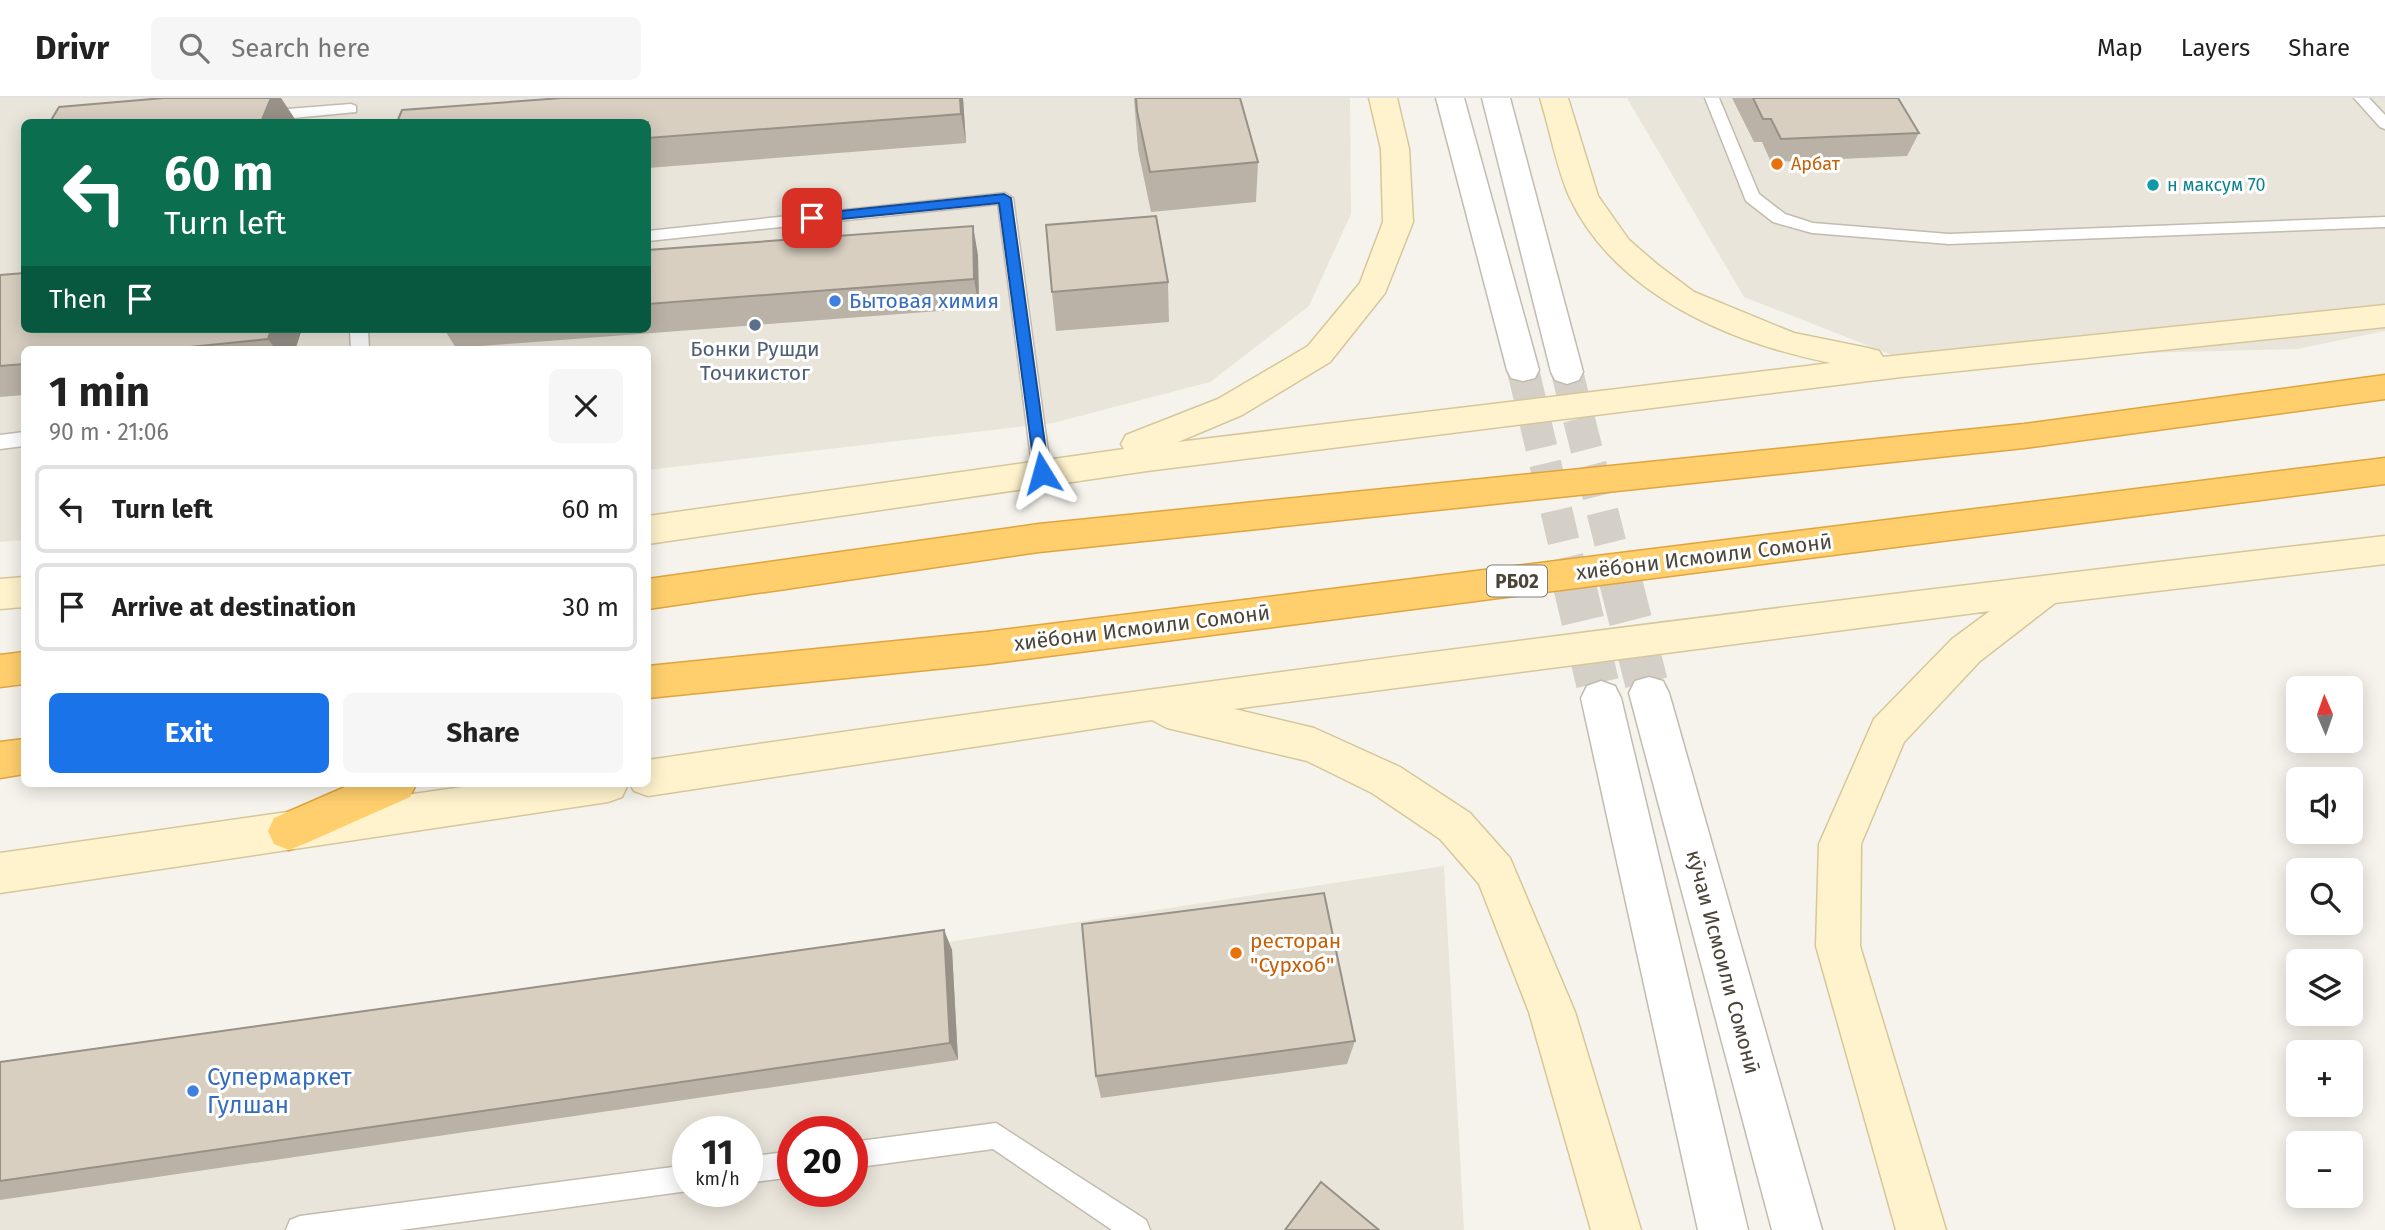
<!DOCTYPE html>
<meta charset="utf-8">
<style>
:root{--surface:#fff;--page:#f6f6f6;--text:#222;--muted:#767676;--line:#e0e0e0;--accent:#1a73e8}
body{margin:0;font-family:"Fira Sans",sans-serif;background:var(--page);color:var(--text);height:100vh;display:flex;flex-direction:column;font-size:26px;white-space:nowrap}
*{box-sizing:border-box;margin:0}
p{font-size:23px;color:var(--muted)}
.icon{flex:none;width:38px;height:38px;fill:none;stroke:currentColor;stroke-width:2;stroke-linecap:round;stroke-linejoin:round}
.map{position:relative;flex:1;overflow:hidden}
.panel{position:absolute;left:21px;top:248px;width:630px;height:441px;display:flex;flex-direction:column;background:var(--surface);border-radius:10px;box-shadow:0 4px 18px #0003}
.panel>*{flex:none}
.top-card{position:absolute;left:21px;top:21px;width:630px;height:214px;border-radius:10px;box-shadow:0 4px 18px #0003;background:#0b6e4f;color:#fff;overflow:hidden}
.needle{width:46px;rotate:358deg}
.buttons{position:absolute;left:2286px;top:578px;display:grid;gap:14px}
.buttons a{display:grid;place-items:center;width:77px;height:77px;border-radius:10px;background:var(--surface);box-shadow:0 4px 18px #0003;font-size:35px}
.speed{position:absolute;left:672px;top:1018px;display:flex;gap:14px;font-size:35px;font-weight:700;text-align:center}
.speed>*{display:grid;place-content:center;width:91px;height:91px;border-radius:50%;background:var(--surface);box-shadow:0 4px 18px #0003;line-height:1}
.speed small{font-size:18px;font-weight:400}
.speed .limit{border:10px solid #d22;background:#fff;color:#111}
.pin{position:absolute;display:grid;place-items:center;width:60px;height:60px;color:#fff;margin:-30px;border-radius:14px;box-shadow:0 4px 10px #0006}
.me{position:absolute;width:77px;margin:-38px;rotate:352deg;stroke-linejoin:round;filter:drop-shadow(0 0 5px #0008)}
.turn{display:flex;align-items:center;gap:24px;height:147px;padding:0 28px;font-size:32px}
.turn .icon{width:91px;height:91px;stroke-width:2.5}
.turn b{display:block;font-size:49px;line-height:60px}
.then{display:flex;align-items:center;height:66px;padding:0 28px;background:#0003;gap:14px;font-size:26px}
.round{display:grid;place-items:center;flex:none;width:74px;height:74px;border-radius:10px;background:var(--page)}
.summary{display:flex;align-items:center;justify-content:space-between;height:119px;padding:0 28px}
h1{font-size:42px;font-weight:700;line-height:52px}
.button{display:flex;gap:14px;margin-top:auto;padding:14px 28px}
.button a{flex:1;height:80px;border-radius:10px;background:var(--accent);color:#fff;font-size:28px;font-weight:700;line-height:80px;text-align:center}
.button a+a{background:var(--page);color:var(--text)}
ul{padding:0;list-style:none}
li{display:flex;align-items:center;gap:21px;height:88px;margin:0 14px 10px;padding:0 14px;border:4px solid var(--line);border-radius:10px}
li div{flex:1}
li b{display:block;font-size:26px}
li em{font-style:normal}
header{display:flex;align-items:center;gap:42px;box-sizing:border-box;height:98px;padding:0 35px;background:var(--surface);border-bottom:2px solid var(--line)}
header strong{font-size:33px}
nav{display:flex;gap:38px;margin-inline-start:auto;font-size:24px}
.search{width:490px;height:63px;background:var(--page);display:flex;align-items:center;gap:18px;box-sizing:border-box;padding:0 24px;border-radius:10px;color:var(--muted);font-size:26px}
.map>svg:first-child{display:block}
.residential{fill:#eae5da;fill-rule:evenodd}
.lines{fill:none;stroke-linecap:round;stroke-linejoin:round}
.street-tunnel-far1{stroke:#d4d0c8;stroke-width:32;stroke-dasharray:32 16;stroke-linecap:butt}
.street-tunnel{stroke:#d4d0c8;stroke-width:43;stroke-dasharray:43 21;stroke-linecap:butt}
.lane-casing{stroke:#c2bbae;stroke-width:3}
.street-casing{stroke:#c2bbae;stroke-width:3}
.secondary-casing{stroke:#d6c79b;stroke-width:3}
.highway-casing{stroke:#e0a43c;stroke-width:3}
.lane{fill:#fff;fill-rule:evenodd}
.street{fill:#fff;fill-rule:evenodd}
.secondary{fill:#fff3cd;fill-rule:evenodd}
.highway{fill:#ffcf6e;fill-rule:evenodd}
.wall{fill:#bab2a6}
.shaded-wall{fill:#979187}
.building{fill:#d8cfc1;stroke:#979187;stroke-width:2}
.route{fill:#1a73e8;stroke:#114b97;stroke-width:2}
.food-dot{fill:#e8710a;stroke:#fff;stroke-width:2.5}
.culture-dot{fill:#0f9aa8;stroke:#fff;stroke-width:2.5}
.shop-dot{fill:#3f7fe0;stroke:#fff;stroke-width:2.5}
.service-dot{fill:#5c6f8a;stroke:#fff;stroke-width:2.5}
.labels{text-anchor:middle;stroke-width:6;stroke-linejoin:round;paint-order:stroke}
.far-food-label{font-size:18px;fill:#c56008;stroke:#fff;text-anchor:start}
.far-culture-label{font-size:18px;fill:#0d838f;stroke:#fff;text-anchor:start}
.shield{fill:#fff;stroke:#817c74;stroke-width:2}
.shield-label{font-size:19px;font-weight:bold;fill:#4b4439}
.shop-label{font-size:21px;fill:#366cbe;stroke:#fff;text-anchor:start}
.service-label{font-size:21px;fill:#4e5e75;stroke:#fff}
.street-label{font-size:21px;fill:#4b4439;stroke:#fff}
.food-label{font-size:21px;fill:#c56008;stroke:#fff;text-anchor:start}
.near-shop-label{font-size:24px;fill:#366cbe;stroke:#fff;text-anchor:start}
</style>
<header>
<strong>Drivr</strong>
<div class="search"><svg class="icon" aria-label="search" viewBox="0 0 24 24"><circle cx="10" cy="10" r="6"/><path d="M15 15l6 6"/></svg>Search here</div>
<nav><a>Map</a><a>Layers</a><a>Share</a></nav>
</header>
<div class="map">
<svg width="2385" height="1132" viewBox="0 0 2385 1132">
<rect width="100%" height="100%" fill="#f6f3ec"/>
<path class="residential" d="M 0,0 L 1350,0 L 1351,116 L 1309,208 L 1210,284 L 1053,325 L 648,372 L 648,252 L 24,252 L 24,442 L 0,444 ZM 24,24 L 648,24 L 648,231 L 24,231 Z
M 1627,0 L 2385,0 L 2385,233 L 2297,251 L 1902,261 L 1744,199 Z
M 1444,768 L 1464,1132 L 0,1132 L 0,989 ZM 688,1034 L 747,1034 L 747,1094 L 688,1094 ZM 793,1034 L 852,1034 L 852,1094 L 793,1094 Z"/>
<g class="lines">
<path class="street-tunnel-far1" d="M 1523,272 L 1573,483
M 1567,274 L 1620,483"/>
<path class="street-tunnel" d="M 1573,481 L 1601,600
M 1620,481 L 1649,595"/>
<defs>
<path id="lane" d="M 1705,0 L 1719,0 L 1759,96 L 1785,116 L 1813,125 L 1949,136 L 2385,119 L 2385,129 L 1949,146 L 1812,135 L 1773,124 L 1746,103 Z
M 2354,0 L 2369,0 L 2385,17 L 2385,31 L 2380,29 Z
M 351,6 L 356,8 L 356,14 L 262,23 L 254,18 L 262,13 Z
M 1005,95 L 1013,100 L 1051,375 L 1042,382 L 1033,375 L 998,106 L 648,143 L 648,133 Z
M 350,231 L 368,231 L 369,252 L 351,252 Z
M 24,334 L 24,348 L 0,351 L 0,337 Z
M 996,1025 L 1146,1122 L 1150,1132 L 1112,1132 L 993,1051 L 852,1070 L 852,1044 Z
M 793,1053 L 793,1079 L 747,1085 L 747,1059 Z
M 688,1067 L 688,1093 L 401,1132 L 286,1132 L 290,1122 L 300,1118 Z"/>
<path id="street" d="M 1436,0 L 1464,0 L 1539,272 L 1535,280 L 1523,283 L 1511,280 L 1507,272 Z
M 1482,0 L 1510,0 L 1583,274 L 1579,282 L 1567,286 L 1555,282 L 1551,274 Z
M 1649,579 L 1663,583 L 1669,595 L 1822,1132 L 1772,1132 L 1629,595 L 1635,583 Z
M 1601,583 L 1615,588 L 1621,600 L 1748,1132 L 1698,1132 L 1581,600 L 1587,588 Z"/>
<path id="secondary" d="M 1369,0 L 1397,0 L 1409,51 L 1413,124 L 1385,195 L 1330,264 L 1242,317 L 1178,344 L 1831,265 C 1731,245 1615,197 1569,98 C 1556,68 1550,32 1540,0 L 1568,0 L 1598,98 L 1629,142 L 1658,167 L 1694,194 L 1794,235 L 1868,250 L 1879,253 L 1883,259 L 2385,207 L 2385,229 L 1901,279 L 1147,373 L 648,446 L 648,418 L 1124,351 L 1121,346 L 1126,337 L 1218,301 L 1308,248 L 1360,185 L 1383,124 L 1381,51 Z
M 2385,438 L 2385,466 L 2055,505 L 1980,563 L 1904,644 L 1861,746 L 1860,848 L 1946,1132 L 1896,1132 L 1816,848 L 1819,746 L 1874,621 L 1952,541 L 1990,513 L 1234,611 L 1314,630 L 1400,669 L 1470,715 L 1510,760 L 1575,914 L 1641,1132 L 1591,1132 L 1529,914 L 1479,786 L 1440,741 L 1372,695 L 1307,663 L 1167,630 L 1152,622 L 648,698 L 634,693 L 630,686 L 648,686 L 648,662 C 1226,578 1805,504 2385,438 Z
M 24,479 L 24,509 L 0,511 L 0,481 Z
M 483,686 L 628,686 L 622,699 L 608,704 L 0,795 L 0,755 Z"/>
<path id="highway" d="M 2385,277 L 2385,301 L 2024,350 L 1039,454 L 648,511 L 648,481 L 1039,426 L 2024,326 Z
M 2385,360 L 2385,386 L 986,566 L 648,600 L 648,568 L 986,534 Z
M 24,554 L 24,586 L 0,589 L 0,557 Z
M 24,641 L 24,676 L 0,680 L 0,644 Z
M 352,686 L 416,686 L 410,699 L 304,746 L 289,752 L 274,746 L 268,733 L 274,720 Z"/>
</defs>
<use href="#lane" class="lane-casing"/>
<use href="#street" class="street-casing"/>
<use href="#secondary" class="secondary-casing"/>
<use href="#highway" class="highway-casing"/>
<use href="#lane" class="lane"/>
<use href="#street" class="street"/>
<use href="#secondary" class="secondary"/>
<use href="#highway" class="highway"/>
</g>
<path class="wall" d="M 963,0 L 966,45 L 648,70 L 648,24 Z
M 1134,0 L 1240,0 L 1258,64 L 1256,104 L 1151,114 L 1138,52 Z
M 1732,0 L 1898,0 L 1919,35 L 1907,58 L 1771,64 L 1762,44 L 1754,44 Z
M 648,152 L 978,157 L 979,210 L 456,250 L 444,231 L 648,231 Z
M 0,177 L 24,231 L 302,231 L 295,252 L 24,252 L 24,297 L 0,299 Z
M 1168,184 L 1169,224 L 1056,233 L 1052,194 Z
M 944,832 L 952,852 L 958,962 L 0,1102 L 0,964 Z
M 1355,943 L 1347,966 L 1101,1000 L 1096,978 Z"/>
<path class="shaded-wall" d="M 271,0 L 281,0 L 297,24 L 261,24 Z
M 960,0 L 963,0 L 966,45 L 961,16 Z
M 973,128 L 978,157 L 979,210 L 974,181 Z
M 271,231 L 302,231 L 295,252 L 276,252 L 268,241 Z
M 944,832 L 952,852 L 958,962 L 950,945 Z"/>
<path class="building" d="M 164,0 L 271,0 L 261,24 L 50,24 L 59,9 Z
M 562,0 L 960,0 L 961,16 L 648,40 L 648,24 L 397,24 L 402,12 Z
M 1136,0 L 1240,0 L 1258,64 L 1150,74 L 1137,13 Z
M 1753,0 L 1898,0 L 1919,35 L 1781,41 L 1771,21 L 1763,21 Z
M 1156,118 L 1168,184 L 1052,194 L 1046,127 Z
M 973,128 L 974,181 L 648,206 L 648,152 Z
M 24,175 L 24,231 L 271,231 L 268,241 L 161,252 L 24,252 L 24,266 L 0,268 L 0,177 Z
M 1324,795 L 1355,943 L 1096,978 L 1082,826 Z
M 944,832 L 950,945 L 0,1083 L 0,964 Z
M 1321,1084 L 1379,1132 L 1285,1132 Z"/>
<path class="route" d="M 1004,96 L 1011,100 L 1049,375 L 1042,380 L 1035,375 L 999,105 L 812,124 L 806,120 L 812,116 Z"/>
<g class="food-dot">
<circle cx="1777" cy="66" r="7"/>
<circle cx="1236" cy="855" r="7"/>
</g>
<circle class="culture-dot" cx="2153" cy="87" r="7"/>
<g class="shop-dot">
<circle cx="835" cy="203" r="7"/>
<circle cx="193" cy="993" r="7"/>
</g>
<circle class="service-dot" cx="755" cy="227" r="7"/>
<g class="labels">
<g class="far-food-label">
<text x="1791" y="72">Арбат</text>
</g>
<g class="far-culture-label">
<text x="2167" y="93">н максум 70</text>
</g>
<rect class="shield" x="1487" y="467.5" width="60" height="31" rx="5"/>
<g class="shield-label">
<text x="1517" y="490">РБ02</text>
</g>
<g class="shop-label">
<text x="849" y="210">Бытовая химия</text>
</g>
<g class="service-label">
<text x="755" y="258">Бонки Рушди<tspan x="755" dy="24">Точикистог</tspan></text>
</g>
<g class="street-label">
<text transform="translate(1704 459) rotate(-7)" y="7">хиёбони Исмоили Сомонӣ</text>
<text transform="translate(1142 530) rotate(-7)" y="7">хиёбони Исмоили Сомонӣ</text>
<text transform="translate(1723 864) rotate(75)" y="7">кӯчаи Исмоили Сомонӣ</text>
</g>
<g class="food-label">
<text x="1250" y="850">ресторан<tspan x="1250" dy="24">"Сурхоб"</tspan></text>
</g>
<g class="near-shop-label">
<text x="207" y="987">Супермаркет<tspan x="207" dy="28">Гулшан</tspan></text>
</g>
</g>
</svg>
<div class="buttons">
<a><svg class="needle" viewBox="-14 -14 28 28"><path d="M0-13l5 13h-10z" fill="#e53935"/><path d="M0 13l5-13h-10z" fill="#767676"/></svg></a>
<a><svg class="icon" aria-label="sound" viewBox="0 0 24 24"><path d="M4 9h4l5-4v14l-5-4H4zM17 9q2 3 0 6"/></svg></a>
<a><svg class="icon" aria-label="search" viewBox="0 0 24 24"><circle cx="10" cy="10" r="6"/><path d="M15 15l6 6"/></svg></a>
<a><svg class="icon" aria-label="layers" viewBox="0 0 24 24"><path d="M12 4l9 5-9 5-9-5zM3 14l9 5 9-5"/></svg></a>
<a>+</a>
<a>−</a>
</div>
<div class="speed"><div>11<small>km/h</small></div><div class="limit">20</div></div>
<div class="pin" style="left:812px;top:120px;background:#d93025"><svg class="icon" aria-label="arrive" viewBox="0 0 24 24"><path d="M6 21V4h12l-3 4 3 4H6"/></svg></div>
<svg class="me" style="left:1042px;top:375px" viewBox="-20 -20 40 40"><path d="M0-17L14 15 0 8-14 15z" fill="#1a73e8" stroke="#fff" stroke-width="4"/></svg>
<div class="top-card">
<div class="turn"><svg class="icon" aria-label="left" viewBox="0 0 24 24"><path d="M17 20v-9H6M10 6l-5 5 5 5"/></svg><div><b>60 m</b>Turn left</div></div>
<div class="then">Then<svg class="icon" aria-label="arrive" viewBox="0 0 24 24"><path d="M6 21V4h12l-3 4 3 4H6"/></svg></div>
</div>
<section class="panel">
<div class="summary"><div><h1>1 min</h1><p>90 m · 21:06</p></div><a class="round"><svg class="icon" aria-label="close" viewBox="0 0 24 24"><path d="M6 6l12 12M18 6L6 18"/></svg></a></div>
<ul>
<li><svg class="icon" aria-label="left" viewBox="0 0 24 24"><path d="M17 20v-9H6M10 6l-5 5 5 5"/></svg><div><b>Turn left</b></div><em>60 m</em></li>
<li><svg class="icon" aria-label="arrive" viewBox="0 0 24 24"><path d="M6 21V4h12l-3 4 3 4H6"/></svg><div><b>Arrive at destination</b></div><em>30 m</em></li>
</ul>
<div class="button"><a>Exit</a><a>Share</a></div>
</section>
</div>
